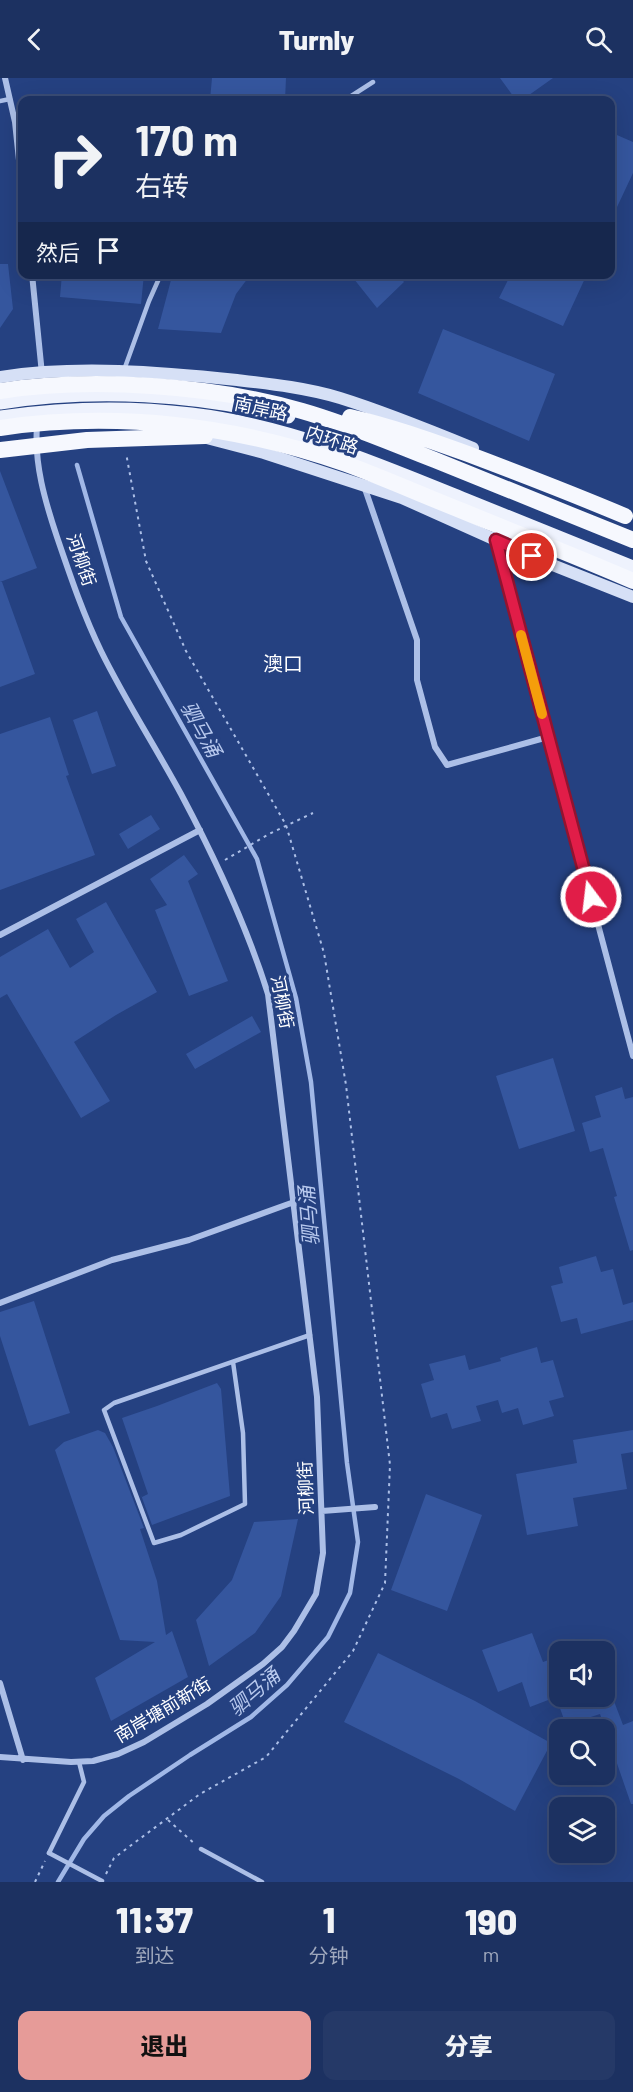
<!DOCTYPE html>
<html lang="zh">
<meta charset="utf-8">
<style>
:root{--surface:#1c3161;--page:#253967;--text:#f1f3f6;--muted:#a0a9bd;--line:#3a4c76;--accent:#e69b98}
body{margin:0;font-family:Barlow,"Noto Sans SC",sans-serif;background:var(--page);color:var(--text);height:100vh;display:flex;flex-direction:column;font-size:22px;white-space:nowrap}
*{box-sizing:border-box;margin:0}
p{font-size:20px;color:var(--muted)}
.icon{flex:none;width:33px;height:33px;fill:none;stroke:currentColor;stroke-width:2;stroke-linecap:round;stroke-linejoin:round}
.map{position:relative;height:1804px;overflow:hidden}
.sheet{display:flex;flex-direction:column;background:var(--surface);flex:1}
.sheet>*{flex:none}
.guide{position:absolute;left:18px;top:18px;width:597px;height:183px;border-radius:12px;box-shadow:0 6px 24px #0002,0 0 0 2px var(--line);background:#1c3161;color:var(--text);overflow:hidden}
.fabs{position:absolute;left:549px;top:1563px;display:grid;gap:12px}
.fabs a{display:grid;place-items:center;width:66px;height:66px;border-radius:12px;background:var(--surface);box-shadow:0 6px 24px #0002,0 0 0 2px var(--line);font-size:30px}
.pin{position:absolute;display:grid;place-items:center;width:51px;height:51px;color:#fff;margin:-26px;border:3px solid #fff;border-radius:50%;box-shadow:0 2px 6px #0007}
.me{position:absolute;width:66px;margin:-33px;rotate:345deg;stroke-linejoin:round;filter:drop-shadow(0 0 4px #0008)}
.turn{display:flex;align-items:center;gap:21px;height:126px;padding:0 18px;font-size:27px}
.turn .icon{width:78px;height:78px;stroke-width:2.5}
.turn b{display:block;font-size:42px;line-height:51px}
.then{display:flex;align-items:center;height:57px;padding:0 18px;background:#0003;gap:12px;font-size:22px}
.eta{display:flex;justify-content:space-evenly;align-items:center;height:102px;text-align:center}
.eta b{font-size:36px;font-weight:800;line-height:42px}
.button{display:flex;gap:12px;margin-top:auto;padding:12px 18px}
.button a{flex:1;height:69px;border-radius:12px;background:var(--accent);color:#111;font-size:24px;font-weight:800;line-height:69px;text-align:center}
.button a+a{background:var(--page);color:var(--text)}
header{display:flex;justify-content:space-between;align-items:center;height:78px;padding:0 18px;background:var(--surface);font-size:27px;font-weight:800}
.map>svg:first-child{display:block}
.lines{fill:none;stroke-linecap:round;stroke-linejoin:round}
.stream{stroke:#a1b8e7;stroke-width:4.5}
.building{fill:#35569e}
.path{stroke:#acbfe7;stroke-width:2;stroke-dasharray:3 4.5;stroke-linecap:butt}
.service{stroke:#acbfe7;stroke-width:4.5}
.minor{stroke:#acbfe7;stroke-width:6}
.secondary{stroke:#d6e0f6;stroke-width:12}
.primary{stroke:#eef2fd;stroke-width:15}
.service-bridge{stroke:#acbfe7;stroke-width:4.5}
.trunk-bridge{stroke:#f6f8fe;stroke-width:16}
.route-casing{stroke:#92132f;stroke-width:15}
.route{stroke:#e11d48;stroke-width:10}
.slow{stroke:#f59e0b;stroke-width:10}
.labels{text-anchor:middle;stroke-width:6;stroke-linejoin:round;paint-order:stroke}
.street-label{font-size:18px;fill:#fff;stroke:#254181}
.neighbourhood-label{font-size:20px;fill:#fff;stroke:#254181}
.water-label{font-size:20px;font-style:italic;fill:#b8c9ee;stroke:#254181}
</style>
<header><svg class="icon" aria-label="back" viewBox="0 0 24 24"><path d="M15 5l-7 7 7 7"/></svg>Turnly<svg class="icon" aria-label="search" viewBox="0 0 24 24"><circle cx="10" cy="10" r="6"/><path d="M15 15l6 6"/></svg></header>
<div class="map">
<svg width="633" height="1804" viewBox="0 0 633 1804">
<rect width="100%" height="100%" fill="#254181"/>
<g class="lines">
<path class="stream" d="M 58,1804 L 84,1761 L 104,1738 L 129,1718 L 190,1677 L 251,1639 L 287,1607 L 328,1559 L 350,1515 L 358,1464 L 347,1385 L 311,1004 L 296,920 L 257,781 L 121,539 L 77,387"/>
</g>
<path class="building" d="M 212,0 L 286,0 L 285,22 L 210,22 Z
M 500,0 L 553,0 L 522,22 L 516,22 Z
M 610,54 L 633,64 L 633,95 L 610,144 Z
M 0,186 L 8,186 L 13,231 L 0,250 Z
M 62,196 L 144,196 L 141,226 L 60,219 Z
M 175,196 L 251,196 L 236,216 L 221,255 L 158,251 L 171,202 Z
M 350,196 L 397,196 L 404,204 L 377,230 Z
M 511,196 L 587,196 L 563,248 L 499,220 Z
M 443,251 L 555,296 L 529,363 L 418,315 Z
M 0,393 L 37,490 L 0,504 Z
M 0,504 L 2,504 L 35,596 L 0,609 Z
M 97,633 L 116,688 L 92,696 L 73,642 Z
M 50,639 L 69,697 L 66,698 L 95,777 L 0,812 L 0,656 Z
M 151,737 L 160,751 L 128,771 L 119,756 Z
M 184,777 L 198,796 L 188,803 L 228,903 L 189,918 L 155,832 L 167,827 L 150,801 Z
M 106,824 L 157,914 L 116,937 L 74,964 L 110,1023 L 81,1040 L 7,916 L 0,920 L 0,879 L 48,851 L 70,890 L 94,874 L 76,841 Z
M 252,938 L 261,954 L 195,991 L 186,976 Z
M 553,980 L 575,1053 L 519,1071 L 496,998 Z
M 622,1009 L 625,1021 L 633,1019 L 633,1172 L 630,1173 L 614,1119 L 617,1118 L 603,1070 L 590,1074 L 582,1045 L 601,1039 L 595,1018 Z
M 596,1178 L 601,1194 L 613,1191 L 623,1227 L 633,1224 L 633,1242 L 581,1256 L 577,1240 L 561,1244 L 551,1208 L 563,1205 L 559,1189 Z
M 34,1223 L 70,1335 L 29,1348 L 0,1258 L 0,1234 Z
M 537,1269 L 541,1285 L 553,1282 L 564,1319 L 549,1323 L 554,1338 L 523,1347 L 518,1330 L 502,1335 L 498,1322 L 476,1328 L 481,1343 L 452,1351 L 447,1335 L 431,1340 L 421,1306 L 434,1302 L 429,1286 L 465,1277 L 469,1292 L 501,1283 L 500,1280 Z
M 217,1305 L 221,1311 L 230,1418 L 152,1447 L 141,1417 L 142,1419 L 148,1416 L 122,1340 L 157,1328 Z
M 98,1352 L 105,1355 L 113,1369 L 144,1450 L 140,1451 L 157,1503 L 166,1557 L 172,1553 L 188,1599 L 111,1643 L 95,1600 L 155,1564 L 120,1562 L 55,1372 L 64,1364 Z
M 633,1352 L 633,1374 L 621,1376 L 627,1411 L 573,1420 L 578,1448 L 527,1457 L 516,1396 L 577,1385 L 573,1362 Z
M 426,1416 L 482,1437 L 447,1533 L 391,1512 Z
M 298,1441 L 281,1518 L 255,1555 L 209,1588 L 196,1542 L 232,1502 L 254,1444 Z
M 532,1555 L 543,1584 L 560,1578 L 560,1618 L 558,1618 L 612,1618 L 623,1647 L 633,1643 L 633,1726 L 631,1726 L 600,1636 L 566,1647 L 556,1619 L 530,1629 L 522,1604 L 498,1614 L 482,1572 Z
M 378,1575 L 475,1623 L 549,1664 L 549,1669 L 515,1733 L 459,1701 L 344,1644 Z"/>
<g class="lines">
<path class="path" d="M 225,782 L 269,756 L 313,735
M 168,1742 L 195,1766
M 106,1796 L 114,1780 L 200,1716 L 266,1679 L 353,1573 L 385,1505 L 390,1387 L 346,1007 L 324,875 L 286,747 L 186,573 L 146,483 L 126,375
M 35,1804 L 45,1783"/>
<path class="service" d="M 345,22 L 373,4
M 0,23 L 10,21
M 124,292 L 149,223 L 161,196
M 233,1284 L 243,1355 L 245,1426 L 181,1457 L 154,1465 L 104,1332 L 114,1325 L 310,1257
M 201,1771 L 262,1804
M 49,1775 L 84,1704 L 79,1684"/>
<path class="minor" d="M 5,0 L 15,44 L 22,111
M 32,196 L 42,296
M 364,408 L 417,562 L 417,602 L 435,669 L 447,687 L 548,659
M 496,463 L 633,978
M 0,857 L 200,752
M 0,1225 L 112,1182 L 189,1162 L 294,1124
M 322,1433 L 375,1429
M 0,1605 L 23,1682
M 0,1679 L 71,1684 L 93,1683 L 118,1676 L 144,1664 L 207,1626 L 263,1586 L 282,1569 L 294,1553 L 316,1516 L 323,1475 L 317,1319 L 268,916 C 246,846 215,780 181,716 C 155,668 125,622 101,573 C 83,536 70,497 57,459 C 45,423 34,386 37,348"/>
<path class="secondary" d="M 0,299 C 77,287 160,294 237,302 C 271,306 307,310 340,320 C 385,334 429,352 473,370
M 199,358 L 264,375 L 402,420 L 545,484 L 633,519"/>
<path class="primary" d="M 0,324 C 95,309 195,315 288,338
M 0,340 C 63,331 128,329 191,337 C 286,348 376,386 464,422 C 520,445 577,467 633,490"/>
<path class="service-bridge" d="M 49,1775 L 102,1803"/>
<path class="trunk-bridge" d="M 0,313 C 91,299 214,307 302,333 C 348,346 391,365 435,382 C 501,409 567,436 633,462
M 350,339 C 390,348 429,362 468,376 C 521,396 573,416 625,438
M 0,350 C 116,333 235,347 346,386 C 384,400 422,417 460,432 C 518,456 576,478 633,503
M 0,372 L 87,362 L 205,358"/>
</g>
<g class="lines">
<defs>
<path id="route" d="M 532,478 L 496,462 L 591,819"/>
</defs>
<use href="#route" class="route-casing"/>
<use href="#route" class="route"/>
<path class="slow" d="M 521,557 L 542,636"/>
</g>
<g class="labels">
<g class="street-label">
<text transform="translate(261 331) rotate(12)" y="6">南岸路</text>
<text transform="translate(332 362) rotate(18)" y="6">内环路</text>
<text transform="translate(81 482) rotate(71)" y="6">河柳街</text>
<text transform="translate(282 924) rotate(79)" y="6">河柳街</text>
<text transform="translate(306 1410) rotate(-92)" y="6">河柳街</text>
<text transform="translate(163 1632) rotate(-31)" y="6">南岸塘前新街</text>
</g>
<g class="neighbourhood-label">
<text x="283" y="593">澳口</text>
</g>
<g class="water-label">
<text transform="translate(201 651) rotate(61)" y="7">驷马涌</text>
<text transform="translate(309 1138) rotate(-95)" y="7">驷马涌</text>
<text transform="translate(254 1614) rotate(-41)" y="7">驷马涌</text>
</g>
</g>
</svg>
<div class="fabs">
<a><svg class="icon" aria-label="sound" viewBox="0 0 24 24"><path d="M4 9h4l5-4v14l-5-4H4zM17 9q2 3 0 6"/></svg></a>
<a><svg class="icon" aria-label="search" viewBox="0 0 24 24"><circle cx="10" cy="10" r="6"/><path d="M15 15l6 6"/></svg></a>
<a><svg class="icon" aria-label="layers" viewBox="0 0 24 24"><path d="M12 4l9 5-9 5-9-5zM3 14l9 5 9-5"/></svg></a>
</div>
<div class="pin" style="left:532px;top:478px;background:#d93025"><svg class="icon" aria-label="arrive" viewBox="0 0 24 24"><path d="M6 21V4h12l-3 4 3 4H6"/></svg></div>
<svg class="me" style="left:591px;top:819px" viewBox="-20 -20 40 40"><circle r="17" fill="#e11d48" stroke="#fff" stroke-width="3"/><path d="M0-11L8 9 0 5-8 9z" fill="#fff"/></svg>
<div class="guide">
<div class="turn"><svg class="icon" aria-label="right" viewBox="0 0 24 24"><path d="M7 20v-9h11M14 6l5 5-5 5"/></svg><div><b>170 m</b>右转</div></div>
<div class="then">然后<svg class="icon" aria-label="arrive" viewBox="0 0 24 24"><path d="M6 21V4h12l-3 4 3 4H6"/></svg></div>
</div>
</div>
<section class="sheet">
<div class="eta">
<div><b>11:37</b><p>到达</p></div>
<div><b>1</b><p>分钟</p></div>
<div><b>190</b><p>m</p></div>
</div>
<div class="button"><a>退出</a><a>分享</a></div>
</section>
